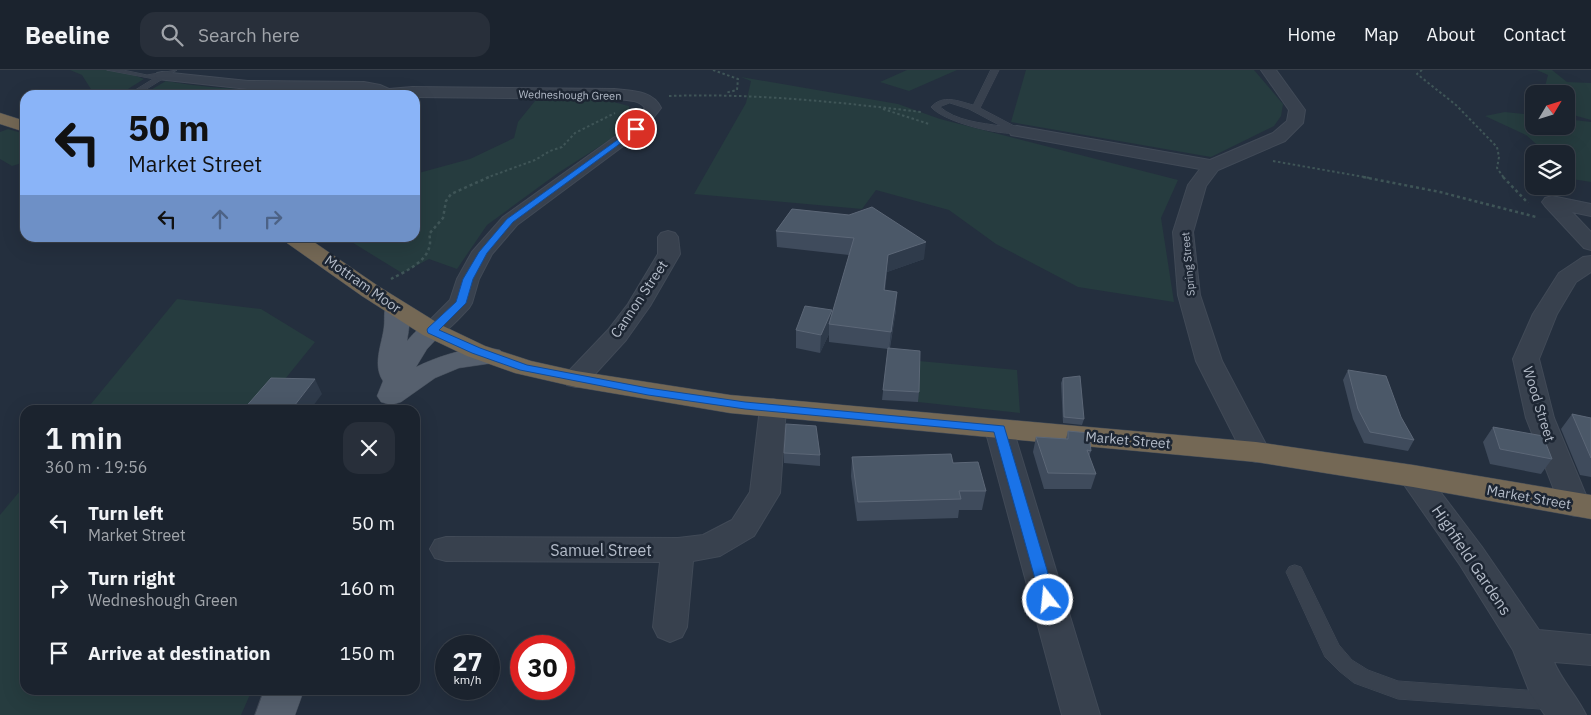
<!DOCTYPE html>
<meta charset="utf-8">
<style>
:root{--surface:#1b232e;--page:#282f3a;--text:#f1f3f6;--muted:#a0a4aa;--line:#39404a}
body{margin:0;font-family:"IBM Plex Sans",sans-serif;background:var(--page);color:var(--text);height:100vh;display:flex;flex-direction:column;font-size:19px;white-space:nowrap}
*{box-sizing:border-box;margin:0}
p{font-size:16px;color:var(--muted)}
.icon{flex:none;width:28px;height:28px;fill:none;stroke:currentColor;stroke-width:2;stroke-linecap:round;stroke-linejoin:round}
.map{position:relative;flex:1;overflow:hidden}
.side{position:absolute;left:20px;top:335px;width:400px;height:290px;display:flex;flex-direction:column;background:var(--surface);border-radius:15px;box-shadow:0 5px 20px #0002,0 0 0 1px var(--line)}
.side>*{flex:none}
.top-card{position:absolute;left:20px;top:20px;width:400px;height:152px;border-radius:15px;box-shadow:0 5px 20px #0002,0 0 0 1px var(--line);background:#8ab4f8;color:#111;overflow:hidden}
.needle{width:32px;rotate:52deg}
.fabs{position:absolute;left:1525px;top:15px;display:grid;gap:10px}
.fabs a{display:grid;place-items:center;width:50px;height:50px;border-radius:10px;background:var(--surface);box-shadow:0 5px 20px #0002,0 0 0 1px var(--line);font-size:25px}
.speed{position:absolute;left:435px;top:565px;display:flex;gap:10px;font-size:25px;font-weight:700;text-align:center}
.speed>*{display:grid;place-content:center;width:65px;height:65px;border-radius:50%;background:var(--surface);box-shadow:0 5px 20px #0002,0 0 0 1px var(--line);line-height:1}
.speed small{font-size:12px;font-weight:400}
.speed .limit{border:8px solid #d22;background:#fff;color:#111}
.pin{position:absolute;display:grid;place-items:center;width:42px;height:42px;color:#fff;margin:-21px;border:2px solid #fff;border-radius:50%;box-shadow:0 1px 5px #0007}
.me{position:absolute;width:55px;margin:-28px;rotate:344deg;stroke-linejoin:round;filter:drop-shadow(0 0 4px #0008)}
.turn{display:flex;align-items:center;gap:18px;height:105px;padding:0 25px;font-size:22px}
.turn .icon{width:65px;height:65px;stroke-width:2.5}
.turn b{display:block;font-size:35px;line-height:42px}
.lanes{display:flex;align-items:center;height:48px;padding:0 25px;background:#0003;justify-content:center;gap:25px;direction:ltr}
.lanes .off{opacity:.35}
.round{display:grid;place-items:center;flex:none;width:52px;height:52px;border-radius:15px;background:var(--page)}
.summary{display:flex;align-items:center;justify-content:space-between;height:85px;padding:0 25px}
h1{font-size:30px;font-weight:600;line-height:38px}
ul{padding:0;list-style:none}
li{display:flex;align-items:center;gap:15px;height:65px;padding:0 25px}
li div{flex:1}
li b{display:block;font-size:19px}
li em{font-style:normal}
header{display:flex;align-items:center;gap:30px;box-sizing:border-box;height:70px;padding:0 25px;background:var(--surface);border-bottom:1px solid var(--line)}
header strong{font-size:24px}
nav{display:flex;gap:28px;margin-inline-start:auto;font-size:18px}
.search{width:350px;height:45px;background:var(--page);display:flex;align-items:center;gap:12px;box-sizing:border-box;padding:0 18px;border-radius:15px;color:var(--muted);font-size:19px}
.map>svg:first-child{display:block}
.green{fill:#263c3f}
.lines{fill:none;stroke-linecap:round;stroke-linejoin:round}
.lane-casing{stroke:#414a57;stroke-width:1}
.street-casing{stroke:#414a57;stroke-width:2}
.primary-casing{stroke:#414a57;stroke-width:1}
.highway-casing{stroke:#434c59;stroke-width:1}
.path-far1{stroke:#3f5557;stroke-width:2;stroke-dasharray:2.5 2.5;stroke-linecap:butt}
.path{stroke:#3f5557;stroke-width:2.5;stroke-dasharray:3 3;stroke-linecap:butt}
.lane{fill:#38414e;fill-rule:evenodd}
.street{fill:#38414e;fill-rule:evenodd}
.primary{fill:#56606e;fill-rule:evenodd}
.highway{fill:#746855;fill-rule:evenodd}
.wall{fill:#3f4b5c}
.shaded-wall{fill:#2f3b4b}
.building{fill:#4b5868;stroke:#5c6777}
.route{fill:#1a73e8;stroke:#114b97}
.labels{text-anchor:middle;stroke-width:5;stroke-linejoin:round;paint-order:stroke}
.far-street-label{font-size:11px;fill:#b4bcc9;stroke:#1d2633}
.street-label{font-size:14px;fill:#b4bcc9;stroke:#1d2633}
.near-street-label{font-size:16px;fill:#b4bcc9;stroke:#1d2633}
</style>
<header>
<strong>Beeline</strong>
<div class="search"><svg class="icon" aria-label="search" viewBox="0 0 24 24"><circle cx="10" cy="10" r="6"/><path d="M15 15l6 6"/></svg>Search here</div>
<nav><a>Home</a><a>Map</a><a>About</a><a>Contact</a></nav>
</header>
<div class="map">
<svg width="1591" height="645" viewBox="0 0 1591 645">
<rect width="100%" height="100%" fill="#242f3e"/>
<path class="green" d="M 70,0 L 121,0 L 144,9 L 120,24 L 94,24 L 82,5 Z
M 907,0 L 957,0 L 909,21 L 880,12 Z
M 1026,0 L 1254,0 L 1283,34 L 1281,46 L 1274,56 L 1211,87 L 1011,52 Z
M 1537,0 L 1552,0 L 1567,12 L 1591,13 L 1591,50 L 1566,43 L 1566,24 L 1543,24 L 1548,5 Z
M 741,7 L 898,34 L 940,49 L 1178,110 L 1161,148 L 1174,232 L 1078,217 L 996,174 L 949,140 L 876,120 L 862,139 L 694,124 L 746,33 L 751,11 Z
M 166,11 C 229,22 295,21 359,24 L 142,25 Z
M 594,27 L 629,36 L 633,55 L 558,103 L 487,155 L 457,199 L 429,189 L 402,203 L 345,168 L 415,168 L 415,104 L 470,89 L 514,68 L 518,52 L 535,31 Z
M 1505,42 L 1534,45 L 1534,56 L 1566,56 L 1566,49 L 1591,52 L 1591,112 L 1566,108 L 1566,84 L 1541,84 L 1543,80 L 1526,65 L 1485,46 Z
M 8,59 L 25,64 L 25,92 L 12,96 L 0,89 L 0,62 Z
M 177,229 L 261,239 L 315,272 L 260,340 L 86,340 Z
M 919,291 L 1017,300 L 1020,343 L 918,332 Z
M 25,415 L 25,620 L 252,620 L 241,645 L 0,645 L 0,445 Z"/>
<g class="lines">
<defs>
<path id="lane" d="M 107,0 L 123,0 L 147,5 L 177,0 L 137,25 L 127,25 L 153,9 Z
M 991,0 L 999,0 L 980,38 L 1020,59 L 1020,63 C 1000,66 944,52 931,37 C 943,24 958,31 973,35 ZM 950,33 L 969,39 L 1001,56 C 981,53 956,51 940,37 Z
M 1295,495 L 1301,497 L 1339,575 L 1352,590 L 1368,600 L 1398,611 L 1554,622 L 1561,625 L 1564,631 L 1561,637 L 1554,640 L 1398,629 L 1354,613 L 1339,601 L 1325,587 L 1286,502 L 1289,497 Z"/>
<path id="street" d="M 1261,0 L 1276,0 L 1305,40 L 1303,53 L 1285,71 L 1218,100 L 1206,116 L 1193,162 L 1200,225 L 1222,291 L 1270,382 L 1266,389 L 1256,392 L 1246,389 L 1242,382 L 1196,291 L 1178,225 L 1173,162 L 1188,115 L 1200,99 L 1017,66 L 1011,65 L 1009,61 L 1011,57 L 1017,56 L 1210,90 L 1273,63 L 1287,51 L 1289,40 Z
M 162,2 L 248,11 L 364,12 L 380,15 L 389,19 L 412,17 L 614,19 C 631,21 653,20 661,38 L 642,62 L 517,155 L 492,184 L 479,209 L 472,233 L 469,238 C 456,251 443,270 424,265 L 420,260 L 450,230 L 457,209 L 472,182 L 503,147 L 630,56 L 645,38 C 639,29 625,30 614,29 L 415,27 L 415,25 L 365,25 L 369,21 L 364,20 L 248,19 L 157,9 L 155,6 L 157,3 Z
M 1552,126 L 1591,134 L 1591,146 L 1572,142 L 1591,162 L 1591,180 L 1584,178 L 1545,136 L 1542,132 L 1545,128 Z
M 668,161 L 675,163 L 678,167 L 680,184 L 650,236 L 626,270 L 585,315 L 576,317 L 567,315 L 563,309 L 567,303 L 608,260 L 628,234 L 658,184 L 658,167 L 661,163 Z
M 1591,186 L 1591,202 L 1576,212 L 1557,244 L 1539,289 L 1554,348 L 1590,435 L 1586,443 L 1575,446 L 1564,443 L 1560,435 L 1526,348 L 1513,289 L 1533,244 L 1559,203 L 1583,187 Z
M 773,329 L 782,332 L 786,338 L 780,423 L 754,466 L 720,486 L 693,491 L 687,557 L 682,567 L 670,572 L 658,567 L 653,557 L 660,492 L 446,491 L 435,488 L 430,479 L 435,470 L 446,467 L 678,468 L 703,465 L 732,450 L 750,422 L 760,338 L 764,332 Z
M 999,350 L 1009,353 L 1013,359 L 1100,645 L 1062,645 L 985,359 L 989,353 Z
M 1413,396 L 1423,399 L 1482,477 L 1539,560 L 1591,565 L 1591,595 L 1554,592 C 1562,611 1577,626 1586,645 L 1545,645 L 1530,623 L 1513,580 L 1460,495 L 1398,406 L 1403,399 Z"/>
<path id="primary" d="M 396,232 L 405,234 C 412,245 409,259 407,271 C 417,259 425,251 441,255 L 445,260 L 427,279 L 416,297 C 441,285 474,274 500,280 L 504,286 L 500,292 L 459,298 L 435,308 L 401,332 L 391,335 L 381,332 L 377,326 L 383,311 C 372,295 382,274 384,257 C 385,248 383,241 387,234 Z
M 264,620 L 304,620 L 295,645 L 255,645 Z"/>
<path id="highway" d="M 0,43 L 25,51 L 25,62 L 0,54 Z
M 285,168 L 308,168 L 378,216 L 441,255 L 485,276 L 531,291 L 576,301 L 730,325 L 1256,372 L 1413,395 L 1591,425 L 1591,449 L 1413,417 L 1256,392 L 730,343 L 576,317 L 515,303 L 467,286 L 423,265 L 362,226 L 287,173 Z"/>
</defs>
<use href="#lane" class="lane-casing"/>
<use href="#street" class="street-casing"/>
<use href="#primary" class="primary-casing"/>
<use href="#highway" class="highway-casing"/>
<path class="path-far1" d="M 713,0 L 738,9 L 737,20 L 725,23
M 1422,0 L 1417,4 L 1456,35 L 1497,77 L 1499,87 L 1497,98 L 1504,108
M 669,26 C 753,23 838,32 921,42
M 883,39 L 929,54
M 1273,91 L 1370,108
M 486,108 L 535,90 L 550,81 L 562,77 L 575,63 L 615,43"/>
<path class="path" d="M 1363,107 L 1440,122 L 1536,147
M 1503,107 L 1528,133
M 391,209 C 408,200 436,188 429,164 L 443,148 L 446,131 L 451,124 L 489,107"/>
<use href="#lane" class="lane"/>
<use href="#street" class="street"/>
<use href="#primary" class="primary"/>
<use href="#highway" class="highway"/>
</g>
<path class="wall" d="M 792,139 L 924,189 L 887,202 L 885,220 L 896,240 L 890,278 L 919,322 L 918,332 L 882,330 L 888,279 L 829,272 L 829,264 L 820,283 L 796,278 L 796,260 L 832,245 L 849,185 L 777,177 L 776,161 Z
M 1348,300 L 1401,347 L 1414,370 L 1408,381 L 1364,373 L 1353,349 L 1343,310 Z
M 1063,308 L 1084,349 L 1082,355 L 1063,353 L 1061,313 Z
M 1572,344 L 1591,348 L 1591,407 L 1580,405 L 1561,359 Z
M 1493,357 L 1552,389 L 1541,404 L 1490,394 L 1483,372 Z
M 1068,361 L 1091,381 L 1089,387 L 1096,404 L 1091,419 L 1044,419 L 1033,382 L 1036,367 L 1066,369 Z
M 784,383 L 820,385 L 820,396 L 784,393 Z
M 852,387 L 953,393 L 986,421 L 982,440 L 959,440 L 958,448 L 857,451 L 851,406 Z"/>
<path class="shaded-wall" d="M 926,172 L 924,189 L 887,202 L 883,238 L 888,185 Z
M 897,222 L 896,240 L 889,280 L 891,262 Z
M 832,240 L 832,254 L 829,254 L 829,264 L 820,283 L 821,265 Z
M 315,309 L 322,324 L 310,340 L 291,340 Z"/>
<path class="building" d="M 872,137 L 926,172 L 888,185 L 884,220 L 897,222 L 891,262 L 829,254 L 854,168 L 776,161 L 792,139 L 849,145 Z
M 805,236 L 832,240 L 821,265 L 796,260 Z
M 888,278 L 920,281 L 919,322 L 883,320 Z
M 1348,300 L 1386,306 L 1401,347 L 1414,370 L 1370,362 L 1358,339 Z
M 1080,306 L 1084,349 L 1064,347 L 1063,308 Z
M 271,308 L 315,309 L 291,340 L 243,340 Z
M 1572,344 L 1591,348 L 1591,388 Z
M 786,354 L 816,356 L 820,385 L 784,383 Z
M 1493,357 L 1543,366 L 1552,389 L 1500,379 Z
M 1068,361 L 1089,363 L 1091,381 L 1087,380 L 1096,404 L 1048,403 L 1036,367 L 1068,369 Z
M 951,384 L 953,393 L 978,392 L 986,421 L 959,421 L 961,429 L 858,432 L 852,387 Z"/>
<path class="route" d="M 634,58 L 640,59 L 513,152 L 487,183 L 473,209 L 466,233 L 439,260 L 480,278 L 527,295 L 648,318 L 745,332 L 1004,356 L 1056,530 L 1054,535 L 1048,537 L 1043,535 L 1041,530 L 994,362 L 745,339 L 648,325 L 520,300 L 472,283 L 428,263 L 427,260 L 428,258 L 456,232 L 463,209 L 479,182 L 507,149 Z"/>
<g class="labels">
<g class="far-street-label">
<text transform="translate(570 25) rotate(1)" y="4">Wedneshough Green</text>
<text transform="translate(1188 194) rotate(-95)" y="4">Spring Street</text>
</g>
<g class="street-label">
<text transform="translate(363 214) rotate(35)" y="5">Mottram Moor</text>
<text transform="translate(639 229) rotate(-56)" y="5">Cannon Street</text>
<text transform="translate(1539 334) rotate(73)" y="5">Wood Street</text>
<text transform="translate(1128 370) rotate(5)" y="5">Market Street</text>
<text transform="translate(1529 427) rotate(10)" y="5">Market Street</text>
</g>
<g class="near-street-label">
<text x="601" y="486">Samuel Street</text>
<text transform="translate(1472 490) rotate(56)" y="6">Highfield Gardens</text>
</g>
</g>
</svg>
<div class="fabs">
<a><svg class="needle" viewBox="-14 -14 28 28"><path d="M0-13l5 13h-10z" fill="#e53935"/><path d="M0 13l5-13h-10z" fill="#a0a4aa"/></svg></a>
<a><svg class="icon" aria-label="layers" viewBox="0 0 24 24"><path d="M12 4l9 5-9 5-9-5zM3 14l9 5 9-5"/></svg></a>
</div>
<div class="speed"><div>27<small>km/h</small></div><div class="limit">30</div></div>
<div class="pin" style="left:636px;top:59px;background:#d93025"><svg class="icon" aria-label="arrive" viewBox="0 0 24 24"><path d="M6 21V4h12l-3 4 3 4H6"/></svg></div>
<svg class="me" style="left:1048px;top:530px" viewBox="-20 -20 40 40"><circle r="17" fill="#1a73e8" stroke="#fff" stroke-width="3"/><path d="M0-11L8 9 0 5-8 9z" fill="#fff"/></svg>
<div class="top-card">
<div class="turn"><svg class="icon" aria-label="left" viewBox="0 0 24 24"><path d="M17 20v-9H6M10 6l-5 5 5 5"/></svg><div><b>50 m</b>Market Street</div></div>
<div class="lanes"><svg class="icon" aria-label="left" viewBox="0 0 24 24"><path d="M17 20v-9H6M10 6l-5 5 5 5"/></svg><svg class="icon off" aria-label="ahead" viewBox="0 0 24 24"><path d="M12 20V5M6 11l6-6 6 6"/></svg><svg class="icon off" aria-label="right" viewBox="0 0 24 24"><path d="M7 20v-9h11M14 6l5 5-5 5"/></svg></div>
</div>
<section class="side">
<div class="summary"><div><h1>1 min</h1><p>360 m · 19:56</p></div><a class="round"><svg class="icon" aria-label="close" viewBox="0 0 24 24"><path d="M6 6l12 12M18 6L6 18"/></svg></a></div>
<ul>
<li><svg class="icon" aria-label="left" viewBox="0 0 24 24"><path d="M17 20v-9H6M10 6l-5 5 5 5"/></svg><div><b>Turn left</b><p>Market Street</p></div><em>50 m</em></li>
<li><svg class="icon" aria-label="right" viewBox="0 0 24 24"><path d="M7 20v-9h11M14 6l5 5-5 5"/></svg><div><b>Turn right</b><p>Wedneshough Green</p></div><em>160 m</em></li>
<li><svg class="icon" aria-label="arrive" viewBox="0 0 24 24"><path d="M6 21V4h12l-3 4 3 4H6"/></svg><div><b>Arrive at destination</b></div><em>150 m</em></li>
</ul>
</section>
</div>
